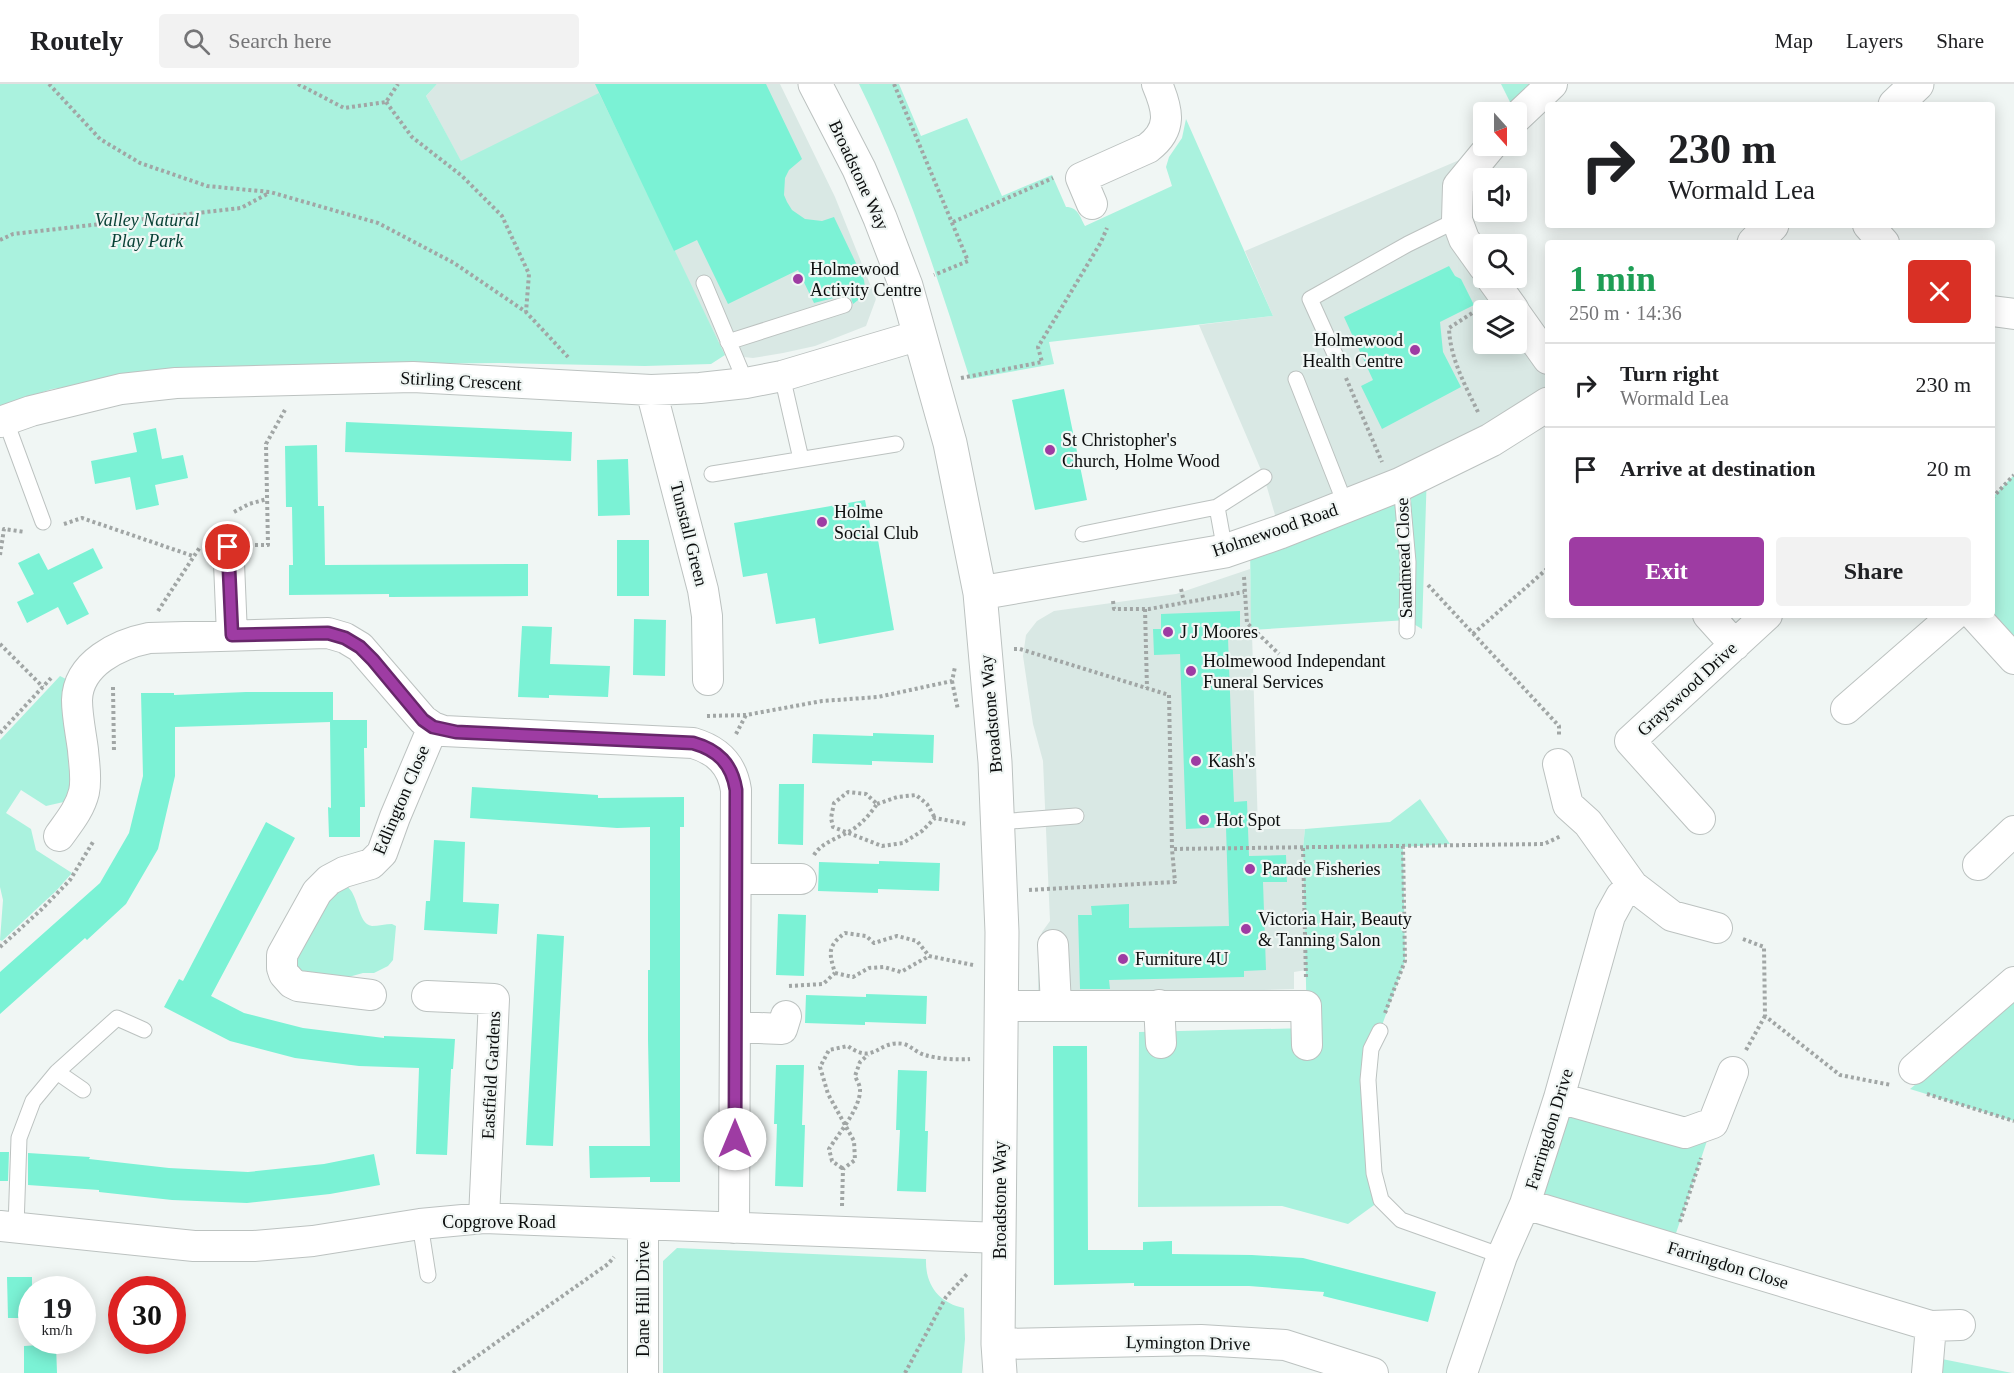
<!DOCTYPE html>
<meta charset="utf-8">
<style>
:root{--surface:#fff;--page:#f2f2f2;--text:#202124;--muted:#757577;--line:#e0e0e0;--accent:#9e3ca3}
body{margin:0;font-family:Georgia,serif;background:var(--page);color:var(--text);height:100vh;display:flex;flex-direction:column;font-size:22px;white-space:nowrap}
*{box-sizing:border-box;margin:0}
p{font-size:20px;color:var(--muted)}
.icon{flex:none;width:33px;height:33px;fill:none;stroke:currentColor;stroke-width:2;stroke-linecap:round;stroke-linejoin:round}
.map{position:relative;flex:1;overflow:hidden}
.side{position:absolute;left:1545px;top:156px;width:450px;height:378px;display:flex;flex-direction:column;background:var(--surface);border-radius:6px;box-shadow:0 3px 15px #0003}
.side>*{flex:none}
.guide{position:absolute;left:1545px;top:18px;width:450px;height:126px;border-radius:6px;box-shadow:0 3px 15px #0003;background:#fff;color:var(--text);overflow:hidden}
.needle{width:39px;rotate:159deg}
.tools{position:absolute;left:1473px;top:18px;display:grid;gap:12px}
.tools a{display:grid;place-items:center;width:54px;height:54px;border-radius:6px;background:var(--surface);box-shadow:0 3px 15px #0003;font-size:30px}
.speed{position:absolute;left:18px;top:1192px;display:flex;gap:12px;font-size:30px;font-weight:700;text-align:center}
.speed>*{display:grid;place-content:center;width:78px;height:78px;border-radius:50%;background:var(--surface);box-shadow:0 3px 15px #0003;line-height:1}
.speed small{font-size:15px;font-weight:400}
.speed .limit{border:9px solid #d22;background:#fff;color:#111}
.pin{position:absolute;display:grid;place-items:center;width:51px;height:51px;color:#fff;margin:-26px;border:3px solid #fff;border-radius:50%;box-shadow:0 2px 6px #0007}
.me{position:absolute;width:66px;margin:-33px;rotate:0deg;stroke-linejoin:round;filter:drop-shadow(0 0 4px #0008)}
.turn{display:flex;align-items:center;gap:21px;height:126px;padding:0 24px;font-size:27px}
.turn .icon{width:78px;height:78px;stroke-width:2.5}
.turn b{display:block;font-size:42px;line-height:51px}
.round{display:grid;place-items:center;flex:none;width:63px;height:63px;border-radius:6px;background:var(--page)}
.headline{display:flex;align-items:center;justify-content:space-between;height:102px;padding:0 24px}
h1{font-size:36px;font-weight:800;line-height:45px;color:#1e9e55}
.primary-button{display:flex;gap:12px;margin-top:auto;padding:12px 24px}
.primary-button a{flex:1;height:69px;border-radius:6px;background:var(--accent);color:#fff;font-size:24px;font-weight:800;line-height:69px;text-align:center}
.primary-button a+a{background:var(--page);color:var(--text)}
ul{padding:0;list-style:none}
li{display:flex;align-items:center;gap:18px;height:84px;padding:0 24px;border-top:2px solid var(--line)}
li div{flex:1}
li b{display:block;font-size:22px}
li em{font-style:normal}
header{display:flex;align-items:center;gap:36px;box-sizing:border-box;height:84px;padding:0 30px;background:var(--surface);border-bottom:2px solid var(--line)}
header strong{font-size:28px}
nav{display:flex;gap:33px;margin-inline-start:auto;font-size:21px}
.search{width:420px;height:54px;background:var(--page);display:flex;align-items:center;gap:15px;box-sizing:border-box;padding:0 21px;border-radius:6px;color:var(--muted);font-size:22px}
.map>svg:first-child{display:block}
.built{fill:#d9e8e4}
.green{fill:#aaf2de}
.building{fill:#7bf2d5}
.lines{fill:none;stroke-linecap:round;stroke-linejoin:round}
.service-casing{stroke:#bcc2c0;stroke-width:17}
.minor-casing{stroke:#bcc2c0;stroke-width:32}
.tertiary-casing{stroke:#bcc2c0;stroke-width:35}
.path{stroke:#a1a6a5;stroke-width:4;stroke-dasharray:3 3;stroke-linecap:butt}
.service{stroke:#fff;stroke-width:15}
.minor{stroke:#fff;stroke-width:30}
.tertiary{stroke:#fff;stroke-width:33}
.route-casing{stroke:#67276a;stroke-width:15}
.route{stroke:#9e3ca3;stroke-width:10}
.poi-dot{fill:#9e3ca3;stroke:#f0f6f4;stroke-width:2}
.labels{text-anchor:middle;stroke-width:4.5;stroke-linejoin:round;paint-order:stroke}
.street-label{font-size:18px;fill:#0b0d0d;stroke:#f0f6f4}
.park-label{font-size:18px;font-style:italic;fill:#094136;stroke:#f0f6f4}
.poi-label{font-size:18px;fill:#0b0d0d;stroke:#f0f6f4;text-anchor:start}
</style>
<header>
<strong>Routely</strong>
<div class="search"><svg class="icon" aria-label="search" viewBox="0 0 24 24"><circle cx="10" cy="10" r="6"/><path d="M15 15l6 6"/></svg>Search here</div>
<nav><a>Map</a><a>Layers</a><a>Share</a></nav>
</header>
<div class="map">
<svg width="2014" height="1289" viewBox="0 0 2014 1289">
<rect width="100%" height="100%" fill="#f0f6f4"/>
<path class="built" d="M 437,0 L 780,0 L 835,113 L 876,215 L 866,242 L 815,262 L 783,269 L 753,274 L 725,271 L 674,167 L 461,78 L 426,12 Z
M 1490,63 L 1457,136 L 1514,226 L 1484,226 L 1484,260 L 1516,260 L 1517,230 L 1548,275 L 1548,320 L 1280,448 L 1264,393 L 1199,241 L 1273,232 L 1245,167 Z
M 1250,485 L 1258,745 L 1305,745 L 1303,764 L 1306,886 L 1294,888 L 1294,905 L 1038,913 L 1038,865 L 1042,848 L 1050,837 L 1043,677 L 1033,640 L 1023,572 L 1026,551 L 1037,537 L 1054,527 L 1176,510 Z"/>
<path class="green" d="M 0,0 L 437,0 L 426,12 L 461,77 L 599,9 L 725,271 L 711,280 L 645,282 L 499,279 L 279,281 L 139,293 L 52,305 L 0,322 Z
M 859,0 L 899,0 L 921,52 L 967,34 L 1002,112 L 1052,91 L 1066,123 C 1078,123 1080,133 1085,142 L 1172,102 L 1166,83 L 1169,73 L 1182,54 L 1186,35 L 1273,232 L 1049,258 L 1054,280 L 970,295 C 938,195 906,95 859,0 Z
M 1501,0 L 1552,0 L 1515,28 Z
M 1427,387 L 1422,545 L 1407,536 L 1251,546 L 1250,458 Z
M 2014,391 L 2014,575 L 1992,531 L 1992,414 Z
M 60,592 L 70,597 L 66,620 L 69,687 L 73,691 L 68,717 L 46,722 L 21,706 L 6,729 L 31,745 L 36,766 L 72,789 L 56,807 L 2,857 L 0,856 L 3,816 L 0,803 L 0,656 Z
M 1420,715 L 1450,760 L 1403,763 L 1405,877 L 1380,947 L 1371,965 L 1381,1116 L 1348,1140 L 1282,1122 L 1138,1123 L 1139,948 L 1307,944 L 1303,764 L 1305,745 L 1390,738 Z
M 346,802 C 359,809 357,840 372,842 C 378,842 386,840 392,840 L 396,842 L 393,876 L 388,882 L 374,889 L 363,889 L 345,894 L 304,891 L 296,882 L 296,871 L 332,810 Z
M 2014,911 L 2014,1037 L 1910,1005 L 1942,979 Z
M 1559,1014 L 1713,1039 L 1671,1164 L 1525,1120 Z
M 677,1164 L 926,1175 C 925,1201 939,1219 964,1224 L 965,1255 L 962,1289 L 663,1289 L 663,1177 Z
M 1917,1270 L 2012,1289 L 1914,1289 Z"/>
<path class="building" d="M 595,0 L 766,0 L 802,75 L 789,86 L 785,94 L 784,111 L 787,118 L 792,126 L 805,135 L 822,137 L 834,133 L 864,196 L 865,204 L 862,213 L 853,220 L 851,214 L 845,211 L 814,219 L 798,186 L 728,220 L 697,156 L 674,167 Z
M 1449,182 L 1455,192 L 1461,195 L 1474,221 L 1440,238 L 1443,268 L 1461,303 L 1382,345 L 1361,302 L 1373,296 L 1344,233 Z
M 1064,305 L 1087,416 L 1035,426 L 1012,316 Z
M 346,338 L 572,348 L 571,377 L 345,368 Z
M 156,344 L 162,375 L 183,371 L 188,394 L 155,401 L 159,421 L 136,426 L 130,393 L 95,400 L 91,377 L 137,368 L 133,349 Z
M 317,361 L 318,422 L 324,422 L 325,481 L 528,480 L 528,512 L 389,513 L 389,510 L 289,511 L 289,481 L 293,481 L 292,423 L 286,423 L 285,362 Z
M 628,375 L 630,431 L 598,432 L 597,376 Z
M 865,416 L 873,457 L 878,456 L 894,546 L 819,560 L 815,534 L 776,540 L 767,489 L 743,493 L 734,439 Z
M 617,456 L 649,456 L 649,512 L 617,512 Z
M 93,464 L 103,484 L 73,499 L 89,530 L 67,541 L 58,523 L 27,539 L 17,518 L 34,510 L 18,479 L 39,469 L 48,486 Z
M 1240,527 L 1240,553 L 1228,554 L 1234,718 L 1247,717 L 1249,772 L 1286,771 L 1287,798 L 1263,798 L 1266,886 L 1244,887 L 1244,893 L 1109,896 L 1110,905 L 1080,905 L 1078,831 L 1092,831 L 1091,822 L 1129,820 L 1129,844 L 1229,842 L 1226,743 L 1186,745 L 1180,570 L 1154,571 L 1153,545 L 1161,545 L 1161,530 Z
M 634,535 L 666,536 L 665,592 L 633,591 Z
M 522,542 L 552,543 L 550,580 L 610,582 L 608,613 L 549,611 L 549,614 L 518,613 Z
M 246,608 L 333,608 L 333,636 L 367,636 L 367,664 L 364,664 L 365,723 L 360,723 L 360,753 L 329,753 L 328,723 L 331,724 L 330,638 L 175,643 L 175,692 L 158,765 L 126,820 L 87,856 L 85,854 L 0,930 L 0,888 L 100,799 L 129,749 L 143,692 L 141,609 L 174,609 L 174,611 Z
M 873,649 L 934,651 L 933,679 L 872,677 L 872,681 L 812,679 L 813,650 L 873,652 Z
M 779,700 L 804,700 L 803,761 L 778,760 Z
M 472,703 L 598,711 L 598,714 L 684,713 L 684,743 L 680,743 L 680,1098 L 650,1098 L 650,1093 L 590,1094 L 589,1062 L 650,1062 L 648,956 L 648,886 L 650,886 L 650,743 L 617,744 L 470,734 Z
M 266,738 L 295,754 L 211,912 L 244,929 L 303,944 L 384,954 L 384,952 L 455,955 L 453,985 L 451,985 L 447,1071 L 416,1070 L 419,984 L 359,982 L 295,974 L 230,957 L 164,923 L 179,895 L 183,897 Z
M 434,756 L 465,758 L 463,818 L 499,820 L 497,850 L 424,846 L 426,817 L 430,817 Z
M 879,777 L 940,779 L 939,807 L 878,805 L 878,809 L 818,807 L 819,778 L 879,780 Z
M 778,830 L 806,831 L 804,892 L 776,891 Z
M 537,850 L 564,852 L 553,1062 L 526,1061 Z
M 866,910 L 927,912 L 926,940 L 865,938 L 865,941 L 805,939 L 806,911 L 866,913 Z
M 1053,962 L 1087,962 L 1088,1166 L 1143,1166 L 1143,1158 L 1172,1157 L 1172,1170 L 1252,1171 L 1303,1174 L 1436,1208 L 1428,1238 L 1323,1212 L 1324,1208 L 1249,1202 L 1134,1202 L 1134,1199 L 1054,1201 Z
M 776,981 L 804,981 L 802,1041 L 805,1041 L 803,1103 L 775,1102 L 777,1040 L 774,1040 Z
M 898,986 L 927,987 L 925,1047 L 928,1047 L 926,1108 L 897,1107 L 900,1046 L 896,1046 Z
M 0,1068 L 9,1068 L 8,1097 L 0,1097 Z
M 28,1069 L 90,1073 L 89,1075 L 169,1084 L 248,1088 L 324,1080 L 374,1070 L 380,1101 L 330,1110 L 247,1119 L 172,1116 L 99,1108 L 99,1106 L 28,1101 Z
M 7,1193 L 32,1193 L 32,1234 L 8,1234 Z
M 56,1260 L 57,1289 L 24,1289 L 24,1262 Z"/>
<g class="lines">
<defs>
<path id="service" d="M 704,199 L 746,299
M 728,258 L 844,221
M 1338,277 L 1310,215 L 1408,160 L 1457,136
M 782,292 L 801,375
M 1296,295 L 1346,422
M 5,335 L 43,438
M 712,390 L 896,360
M 1401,400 L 1408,478 L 1407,547
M 1217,423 L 1264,393
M 1083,450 L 1217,423 L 1225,467
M 998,738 L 1076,732
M 1380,947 L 1371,965 L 1368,996 L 1374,1089 L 1381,1116 L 1401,1136 L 1502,1172
M 57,988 L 83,1006
M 420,1140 L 428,1191
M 16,1143 L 19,1054 L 33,1017 L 57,988 L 117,934 L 144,946"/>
<path id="minor" d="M 1516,34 L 1552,0
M 1092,120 L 1081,94 L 1148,64 C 1173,45 1168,26 1157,0
M 1868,141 L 1884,159
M 1484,183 L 1464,155 L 1457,136 L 1458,102 L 1491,62
M 1491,194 L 1514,226
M 1992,227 L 2014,230
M 1516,230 L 1548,275
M 651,306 L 703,506 L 707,532 L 708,596
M 0,338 L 31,327 L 121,305 L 176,299 L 413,293 L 651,306 L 700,304 L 746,299 L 782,292 L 920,251
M 228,455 L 232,551
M 1708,531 L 1735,561
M 1974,531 L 2014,575
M 1846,625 L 1954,531
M 1558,680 L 1568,721 L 1588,739 L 1633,802 L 1672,832 L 1717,844
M 1700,735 L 1630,657 L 1767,531
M 59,752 C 69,738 80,725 84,708 C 87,694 84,680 83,666 C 81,650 77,632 77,616 C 78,579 119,560 149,554 L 328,549 L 345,554 L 360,563 L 423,636 L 433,643 L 444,647 L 693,659 C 717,666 732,680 736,706 L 734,1144
M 1978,781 L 2014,747
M 736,795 L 801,795
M 1053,861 L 1056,921
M 371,911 L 298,902 L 292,899 L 284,890 L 282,884 L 282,871 L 317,808 L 329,796 L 344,788 L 371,780 L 382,769 L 395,733 L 433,643
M 427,912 L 494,915 L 484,1134
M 1159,921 L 1161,959
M 1001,922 L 1306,922 L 1307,961
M 736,943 L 782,945 L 786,932
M 1914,985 L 2014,898
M 1559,1014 L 1685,1049 L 1713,1039 L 1733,988
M 1525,1120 L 1931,1242 L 1960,1241
M 643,1141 L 643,1289
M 0,1142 L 194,1162 L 254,1162 L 313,1157 L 420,1140 L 484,1134 L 1000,1154
M 998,1260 L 1201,1256 L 1285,1261 L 1373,1289
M 1462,1289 L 1502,1172 L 1525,1120 L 1559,1014 L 1610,832 L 1621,812 L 1633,802
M 1927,1289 L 1931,1242"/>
<path id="tertiary" d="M 815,0 L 859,85 L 880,134 L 906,202 L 950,359 L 980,509 L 995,678 L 1002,848 L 998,1260 L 1000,1289
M 1895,21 L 1917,0
M 1754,159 L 1772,141
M 980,509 L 1225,467 L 1280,448 L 1401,400 L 1491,356 L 1548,320"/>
</defs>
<use href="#service" class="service-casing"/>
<use href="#minor" class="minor-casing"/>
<use href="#tertiary" class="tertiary-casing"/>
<path class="path" d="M 49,0 L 100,55 L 140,79 L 207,102 L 270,108 L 378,139 L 454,179 L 526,228 L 568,273
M 298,0 L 344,24 L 386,18 L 398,0
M 894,0 L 968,177 L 934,191
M 386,18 L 412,53 L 462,92 L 502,132 L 529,190 L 526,228
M 953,138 L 1053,94
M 0,156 L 13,150 L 241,124 L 269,109
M 961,294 L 1042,278 L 1038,263 L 1101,158 L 1107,144
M 1346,294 L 1382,378
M 1478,328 C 1465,301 1450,274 1449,244 L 1480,224
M 1992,414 L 2014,391
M 234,428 L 249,420 L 267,415
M 64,440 L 82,434 L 193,472
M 255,461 L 268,461 L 266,360 L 286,324
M 0,471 L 4,445 L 25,448
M 1244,493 L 1247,539 L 1279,570
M 1428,501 L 1559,642 L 1559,653
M 1181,505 L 1184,518
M 1113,517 L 1114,525 L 1149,525 L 1244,508
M 1145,525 L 1147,604
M 158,527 L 200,463
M 1473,550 L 1548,484
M 0,560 L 43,603
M 1014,565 L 1020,565 L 1169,611 L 1172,765 L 1544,760 L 1561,752
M 952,597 L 958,626
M 113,603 L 114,668
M 707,632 L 746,631 L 822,617 L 878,613 L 952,597 L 955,583
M 0,649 L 52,593
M 736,650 L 746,631
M 877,720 L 897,713 L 916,711 L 927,720 L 935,734
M 1303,764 L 1306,895
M 814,771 C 821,759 838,754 850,747 C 861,741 870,730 877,720 L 866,710 L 848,708 L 834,719 L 831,734 L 833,743 L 882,762 L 903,759 L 922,747 L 935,734 L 967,740
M 1029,806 L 1175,798 L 1172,765
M 1743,855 L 1764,863 L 1765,932 L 1840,991 L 1891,1001
M 0,863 L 42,825 L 70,796 L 93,758
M 835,889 L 853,893 L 869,884 L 884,883 L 901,888 L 929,872
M 789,902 L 823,900 L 835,889 C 829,869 827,862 845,849 L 866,852 L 874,859 L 897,852 L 917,857 L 929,872 L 973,881
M 1385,929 L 1405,877 L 1403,762
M 1746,966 L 1765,932
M 1927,1010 L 2014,1037
M 842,1084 L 832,1077 L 829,1065 C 838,1050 861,1024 860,1005 C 860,1001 856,995 855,992 L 860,978 L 868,971
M 842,1122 L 843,1085 L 855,1076 L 854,1057 L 828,1010 L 820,983 L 829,966 L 848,962 C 875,982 878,955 904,960 C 911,962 917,969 925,971 C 938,975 958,976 970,975
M 1680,1138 L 1701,1074
M 453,1289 L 608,1180 L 614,1173
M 905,1289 L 946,1213 L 968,1189"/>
<use href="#service" class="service"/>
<use href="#minor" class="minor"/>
<use href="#tertiary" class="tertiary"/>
</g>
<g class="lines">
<defs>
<path id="route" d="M 228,463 L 232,551 L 328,549 L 345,554 L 360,563 L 373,576 L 423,636 L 433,643 L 456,648 L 693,659 C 718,666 732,680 736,706 L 735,1055"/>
</defs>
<use href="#route" class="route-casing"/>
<use href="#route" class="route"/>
</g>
<g class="poi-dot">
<circle cx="798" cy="195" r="6"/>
<circle cx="1415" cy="266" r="6"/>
<circle cx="1050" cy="366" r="6"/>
<circle cx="822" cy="438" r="6"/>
<circle cx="1168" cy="548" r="6"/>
<circle cx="1191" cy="587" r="6"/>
<circle cx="1196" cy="677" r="6"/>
<circle cx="1204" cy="736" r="6"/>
<circle cx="1250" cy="785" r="6"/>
<circle cx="1246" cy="845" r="6"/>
<circle cx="1123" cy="875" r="6"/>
</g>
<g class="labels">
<g class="street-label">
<text transform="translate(859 91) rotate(65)" y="6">Broadstone Way</text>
<text transform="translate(461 297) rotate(3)" y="6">Stirling Crescent</text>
<text transform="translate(1275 446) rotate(-19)" y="6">Holmewood Road</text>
<text transform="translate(689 450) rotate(76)" y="6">Tunstall Green</text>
<text transform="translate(1404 474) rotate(-92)" y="6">Sandmead Close</text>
<text transform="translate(1687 605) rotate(-43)" y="6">Grayswood Drive</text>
<text transform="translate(991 630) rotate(-95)" y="6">Broadstone Way</text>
<text transform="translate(401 716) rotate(-67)" y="6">Edlington Close</text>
<text transform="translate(491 991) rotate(-87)" y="6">Eastfield Gardens</text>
<text transform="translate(1549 1045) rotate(-73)" y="6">Farringdon Drive</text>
<text transform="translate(1000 1116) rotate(-90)" y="6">Broadstone Way</text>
<text x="499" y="1144">Copgrove Road</text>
<text transform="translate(1728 1181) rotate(17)" y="6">Farringdon Close</text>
<text transform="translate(643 1215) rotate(-90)" y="6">Dane Hill Drive</text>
<text transform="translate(1188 1259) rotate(1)" y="6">Lymington Drive</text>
</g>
<g class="park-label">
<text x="147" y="142">Valley Natural<tspan x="147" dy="21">Play Park</tspan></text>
</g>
<g class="poi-label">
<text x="810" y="191">Holmewood<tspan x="810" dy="21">Activity Centre</tspan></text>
<text x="1403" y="262" text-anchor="end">Holmewood<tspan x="1403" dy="21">Health Centre</tspan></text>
<text x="1062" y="362">St Christopher's<tspan x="1062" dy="21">Church, Holme Wood</tspan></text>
<text x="834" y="434">Holme<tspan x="834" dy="21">Social Club</tspan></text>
<text x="1180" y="554">J J Moores</text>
<text x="1203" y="583">Holmewood Independant<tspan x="1203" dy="21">Funeral Services</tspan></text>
<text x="1208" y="683">Kash's</text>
<text x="1216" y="742">Hot Spot</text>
<text x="1262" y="791">Parade Fisheries</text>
<text x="1258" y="841">Victoria Hair, Beauty<tspan x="1258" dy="21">&amp; Tanning Salon</tspan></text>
<text x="1135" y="881">Furniture 4U</text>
</g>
</g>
</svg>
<div class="tools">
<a><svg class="needle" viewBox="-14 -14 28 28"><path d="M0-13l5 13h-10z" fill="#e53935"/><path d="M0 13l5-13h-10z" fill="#757577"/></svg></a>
<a><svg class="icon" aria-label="sound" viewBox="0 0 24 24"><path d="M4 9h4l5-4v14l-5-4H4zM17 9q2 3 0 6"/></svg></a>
<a><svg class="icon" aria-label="search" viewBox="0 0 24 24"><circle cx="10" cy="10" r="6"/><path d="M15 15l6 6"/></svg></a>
<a><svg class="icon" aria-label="layers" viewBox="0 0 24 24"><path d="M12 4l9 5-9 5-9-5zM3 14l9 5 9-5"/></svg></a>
</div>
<div class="speed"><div>19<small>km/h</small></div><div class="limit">30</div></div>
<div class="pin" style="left:228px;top:463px;background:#d93025"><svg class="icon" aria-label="arrive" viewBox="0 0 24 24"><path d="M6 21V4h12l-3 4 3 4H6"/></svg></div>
<svg class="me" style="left:735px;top:1055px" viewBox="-20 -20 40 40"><circle r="19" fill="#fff"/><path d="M0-13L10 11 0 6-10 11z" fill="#9e3ca3"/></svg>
<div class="guide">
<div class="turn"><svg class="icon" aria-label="right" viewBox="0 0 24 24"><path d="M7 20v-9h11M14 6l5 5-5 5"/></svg><div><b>230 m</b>Wormald Lea</div></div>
</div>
<section class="side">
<div class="headline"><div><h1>1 min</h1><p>250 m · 14:36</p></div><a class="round" style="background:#d93025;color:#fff"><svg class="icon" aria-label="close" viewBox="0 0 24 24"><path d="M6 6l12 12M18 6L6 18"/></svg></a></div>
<ul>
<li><svg class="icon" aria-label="right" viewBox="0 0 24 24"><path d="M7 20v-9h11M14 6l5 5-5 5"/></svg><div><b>Turn right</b><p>Wormald Lea</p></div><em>230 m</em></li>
<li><svg class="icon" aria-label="arrive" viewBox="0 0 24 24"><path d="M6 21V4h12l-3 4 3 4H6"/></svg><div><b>Arrive at destination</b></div><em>20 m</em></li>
</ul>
<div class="primary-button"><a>Exit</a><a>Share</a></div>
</section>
</div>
